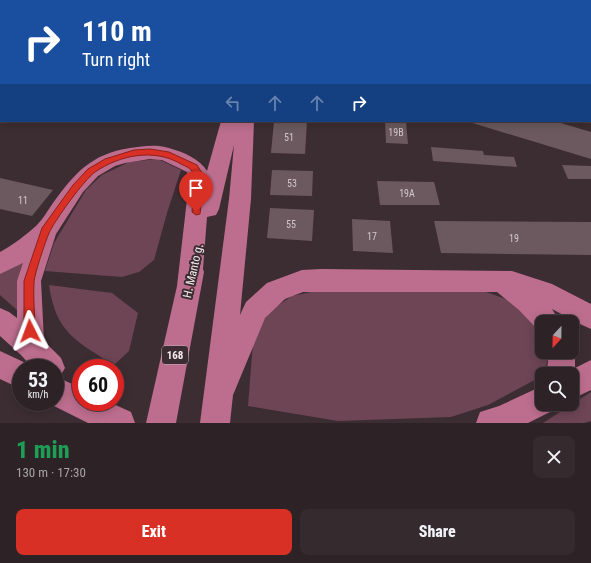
<!DOCTYPE html>
<meta charset="utf-8">
<style>
:root{--surface:#2d2226;--page:#352a2e;--text:#f1f3f6;--muted:#a7a4a7;--line:#483f43;--accent:#d93025}
body{margin:0;font-family:"Roboto Condensed",sans-serif;background:var(--page);color:var(--text);height:100vh;display:flex;flex-direction:column;font-size:15px;white-space:nowrap}
*{box-sizing:border-box;margin:0}
p{font-size:13px;color:var(--muted)}
.icon{flex:none;width:22px;height:22px;fill:none;stroke:currentColor;stroke-width:2;stroke-linecap:round;stroke-linejoin:round}
.map{position:relative;height:423px;overflow:hidden}
.side{display:flex;flex-direction:column;background:var(--surface);flex:1}
.side>*{flex:none}
.guide{position:absolute;left:0px;top:0px;width:591px;height:122px;box-shadow:0 2px 10px #0003,0 0 0 1px var(--line);background:#1a4fa0;color:#fff;overflow:hidden}
.needle{width:26px;rotate:202deg}
.buttons{position:absolute;left:535px;top:315px;display:grid;gap:8px}
.buttons a{display:grid;place-items:center;width:44px;height:44px;border-radius:8px;background:var(--surface);box-shadow:0 2px 10px #0003,0 0 0 1px var(--line);font-size:20px}
.speed{position:absolute;left:12px;top:359px;display:flex;gap:8px;font-size:20px;font-weight:700;text-align:center}
.speed>*{display:grid;place-content:center;width:52px;height:52px;border-radius:50%;background:var(--surface);box-shadow:0 2px 10px #0003,0 0 0 1px var(--line);line-height:1}
.speed small{font-size:10px;font-weight:400}
.speed .limit{border:6px solid #d22;background:#fff;color:#111}
.pin{position:absolute;display:grid;place-items:center;width:34px;height:34px;color:#fff;margin:-41px -17px;border-radius:50% 50% 50% 0;rotate:-45deg;box-shadow:0 0 4px #0007}
.pin .icon{rotate:45deg}
.me{position:absolute;width:44px;margin:-22px;rotate:357deg;stroke-linejoin:round;filter:drop-shadow(0 0 3px #0008)}
.turn{display:flex;align-items:center;gap:14px;height:84px;padding:0 16px;font-size:18px}
.turn .icon{width:52px;height:52px;stroke-width:2.5}
.turn b{display:block;font-size:28px;line-height:34px}
.lanes{display:flex;align-items:center;height:38px;padding:0 16px;background:#0003;justify-content:center;gap:20px;direction:ltr}
.lanes .off{opacity:.35}
.round{display:grid;place-items:center;flex:none;width:42px;height:42px;border-radius:8px;background:var(--page)}
.summary{display:flex;align-items:center;justify-content:space-between;height:68px;padding:0 16px}
h1{font-size:24px;font-weight:800;line-height:30px;color:#1e9e55}
.action{display:flex;gap:8px;margin-top:auto;padding:8px 16px}
.action a{flex:1;height:46px;border-radius:8px;background:var(--accent);color:#fff;font-size:16px;font-weight:800;line-height:46px;text-align:center}
.action a+a{background:var(--page);color:var(--text)}
.map>svg:first-child{display:block}
.green{fill:#6d4554}
.building{fill:#6b595f}
.lines{fill:none;stroke-linecap:round;stroke-linejoin:round}
.minor{fill:#917e84;fill-rule:evenodd}
.major{fill:#bd6e8e;fill-rule:evenodd}
.route{fill:#d93025;stroke:#8d1f18}
.labels{text-anchor:middle;stroke-width:4;stroke-linejoin:round;paint-order:stroke}
.number-label{font-size:10px;fill:#d3c7cb}
.shield{fill:#3c2d32;stroke:#beb3b6;stroke-width:1}
.shield-label{font-size:11px;font-weight:bold;fill:#f6ecef}
.street-label{font-size:12px;fill:#f6ecef;stroke:#3c2d32}
</style>
<div class="map">
<svg width="591" height="423" viewBox="0 0 591 423">
<rect width="100%" height="100%" fill="#3c2d32"/>
<path class="green" d="M 158,159 L 181,170 L 167,213 L 154,260 L 139,272 L 122,277 L 45,271 L 54,243 L 86,190 L 102,175 L 129,162 Z
M 25,258 L 18,311 L 0,295 L 0,270 Z
M 49,285 L 112,293 L 138,313 L 129,351 L 114,365 C 76,341 56,333 49,285 Z
M 311,292 L 486,292 L 503,298 L 519,306 L 542,331 L 542,352 L 547,352 L 548,358 L 544,374 L 542,374 L 542,376 L 488,405 L 451,417 L 338,421 L 248,406 L 253,342 L 262,321 L 274,308 L 292,296 Z
M 591,392 L 591,421 L 584,423 L 543,423 Z"/>
<path class="building" d="M 274,121 L 307,121 L 305,154 L 271,153 Z
M 385,121 L 406,121 L 408,144 L 386,143 Z
M 466,121 L 554,121 L 591,132 L 591,159 Z
M 431,147 L 483,151 L 484,155 L 514,157 L 517,167 L 433,161 Z
M 562,165 L 591,166 L 591,179 L 568,179 Z
M 272,170 L 313,171 L 312,196 L 270,195 Z
M 0,178 L 9,180 L 53,190 L 32,216 L 0,209 Z
M 377,181 L 434,182 L 440,205 L 380,205 Z
M 270,208 L 314,210 L 312,241 L 267,238 Z
M 352,219 L 390,221 L 393,253 L 353,251 Z
M 434,221 L 591,222 L 591,255 L 441,253 Z"/>
<g class="lines">
<path class="minor" d="M 0,15 L 1,15 L 1,23 L 0,23 Z
M 0,33 L 1,33 L 1,43 L 0,43 Z"/>
<path class="major" d="M 221,121 L 254,121 L 251,199 L 240,315 L 246,302 L 267,283 L 302,270 L 321,269 L 512,271 L 552,284 L 591,304 L 591,329 L 582,325 L 552,309 L 560,322 L 542,322 L 542,332 L 538,330 L 519,310 L 497,292 L 303,292 L 285,299 L 265,318 L 233,395 L 230,423 L 200,423 L 229,199 L 234,145 L 219,209 L 216,215 L 207,217 L 203,269 L 204,272 L 176,423 L 146,423 L 177,286 L 189,182 L 187,172 L 162,160 L 150,159 L 125,163 L 115,166 L 98,176 L 83,192 L 56,234 L 41,281 L 44,341 L 61,358 L 65,368 L 59,378 L 81,388 L 81,402 L 109,402 L 131,412 L 135,423 L 88,423 L 46,402 L 55,402 L 55,368 L 33,368 L 32,367 L 32,368 L 21,368 L 21,389 L 0,379 L 0,351 L 30,365 L 21,355 L 0,336 L 0,308 L 9,312 L 17,318 L 17,281 L 23,263 L 0,274 L 0,252 C 13,245 26,235 37,225 C 43,219 48,210 53,203 C 75,173 91,154 130,148 C 143,146 156,144 169,148 C 183,152 200,159 207,171 Z
M 572,346 L 575,352 L 575,368 L 591,360 L 591,390 L 572,399 L 572,374 L 546,374 L 548,362 L 547,352 L 572,352 Z
M 542,386 L 542,404 L 555,404 L 552,411 L 528,423 L 476,423 L 480,412 L 499,406 Z"/>
</g>
<path class="route" d="M 150,149 L 169,152 L 197,165 L 202,173 L 204,182 L 200,214 L 196,215 L 192,212 C 193,200 198,183 193,173 C 191,168 185,166 181,164 C 154,148 120,155 95,172 C 84,180 55,220 49,233 C 45,243 35,272 34,282 C 33,298 35,315 35,331 L 34,335 L 30,336 L 26,335 L 24,331 L 24,281 L 42,228 L 73,185 L 88,169 L 105,159 L 134,150 Z"/>
<g class="labels">
<g class="number-label">
<text x="396" y="136">19B</text>
<text x="289" y="141">51</text>
<text x="292" y="187">53</text>
<text x="407" y="197">19A</text>
<text x="23" y="204">11</text>
<text x="291" y="228">55</text>
<text x="372" y="240">17</text>
<text x="514" y="242">19</text>
</g>
<rect class="shield" x="162" y="346" width="26" height="18" rx="3"/>
<g class="shield-label">
<text x="175" y="359">168</text>
</g>
<g class="street-label">
<text transform="translate(193 271) rotate(-77)" y="4">H. Manto g.</text>
</g>
</g>
</svg>
<div class="buttons">
<a><svg class="needle" viewBox="-14 -14 28 28"><path d="M0-13l5 13h-10z" fill="#e53935"/><path d="M0 13l5-13h-10z" fill="#a7a4a7"/></svg></a>
<a><svg class="icon" aria-label="search" viewBox="0 0 24 24"><circle cx="10" cy="10" r="6"/><path d="M15 15l6 6"/></svg></a>
</div>
<div class="speed"><div>53<small>km/h</small></div><div class="limit">60</div></div>
<div class="pin" style="left:196px;top:212px;background:#d93025"><svg class="icon" aria-label="arrive" viewBox="0 0 24 24"><path d="M6 21V4h12l-3 4 3 4H6"/></svg></div>
<svg class="me" style="left:30px;top:331px" viewBox="-20 -20 40 40"><path d="M0-17L14 15 0 8-14 15z" fill="#d93025" stroke="#fff" stroke-width="4"/></svg>
<div class="guide">
<div class="turn"><svg class="icon" aria-label="right" viewBox="0 0 24 24"><path d="M7 20v-9h11M14 6l5 5-5 5"/></svg><div><b>110 m</b>Turn right</div></div>
<div class="lanes"><svg class="icon off" aria-label="left" viewBox="0 0 24 24"><path d="M17 20v-9H6M10 6l-5 5 5 5"/></svg><svg class="icon off" aria-label="ahead" viewBox="0 0 24 24"><path d="M12 20V5M6 11l6-6 6 6"/></svg><svg class="icon off" aria-label="ahead" viewBox="0 0 24 24"><path d="M12 20V5M6 11l6-6 6 6"/></svg><svg class="icon" aria-label="right" viewBox="0 0 24 24"><path d="M7 20v-9h11M14 6l5 5-5 5"/></svg></div>
</div>
</div>
<section class="side">
<div class="summary"><div><h1>1 min</h1><p>130 m · 17:30</p></div><a class="round"><svg class="icon" aria-label="close" viewBox="0 0 24 24"><path d="M6 6l12 12M18 6L6 18"/></svg></a></div>
<div class="action"><a>Exit</a><a>Share</a></div>
</section>
